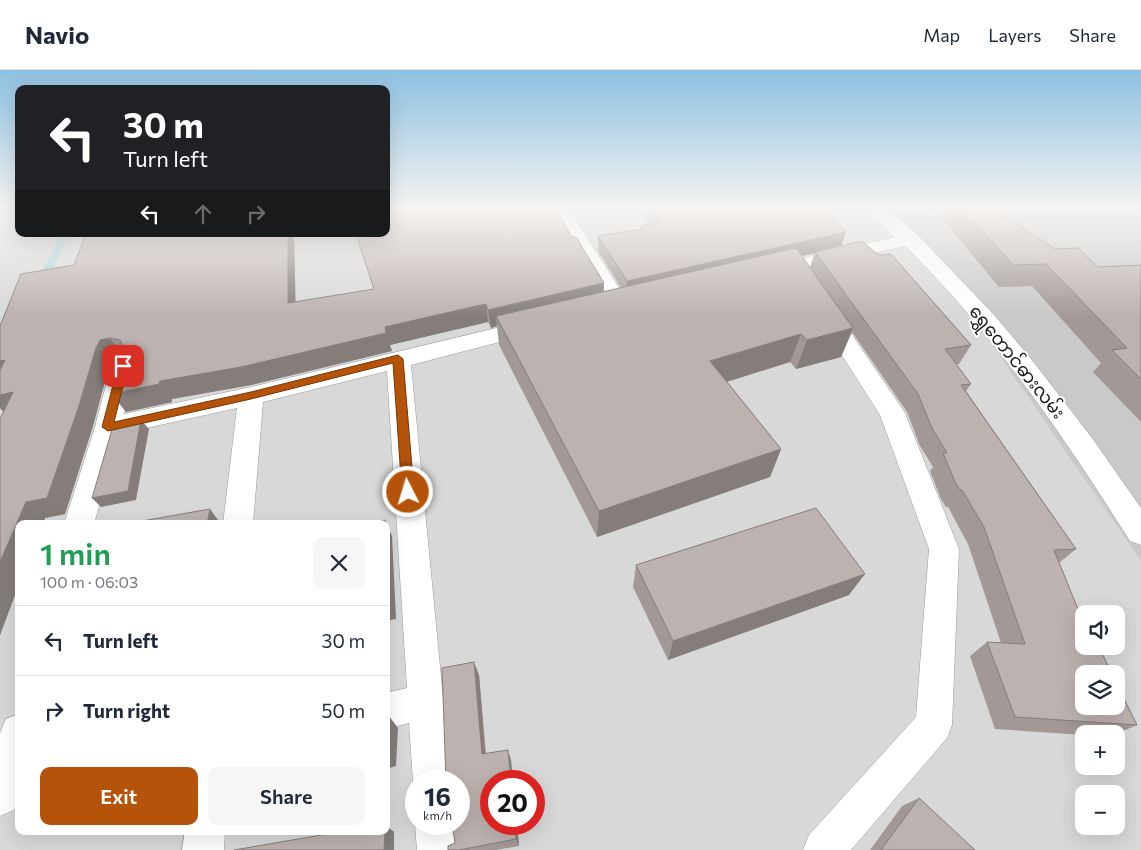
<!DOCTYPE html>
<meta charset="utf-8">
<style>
:root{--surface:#fff;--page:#f6f6f7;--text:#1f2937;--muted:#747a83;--line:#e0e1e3;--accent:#b45309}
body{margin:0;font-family:Commissioner,"Noto Sans Myanmar",sans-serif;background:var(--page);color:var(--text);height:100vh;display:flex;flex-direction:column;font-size:19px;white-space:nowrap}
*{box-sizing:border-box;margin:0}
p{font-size:16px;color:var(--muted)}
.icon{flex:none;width:28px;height:28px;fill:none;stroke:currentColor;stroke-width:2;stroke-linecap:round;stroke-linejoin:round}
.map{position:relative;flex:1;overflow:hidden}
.side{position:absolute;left:15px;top:450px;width:375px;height:315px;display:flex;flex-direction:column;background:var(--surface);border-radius:10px;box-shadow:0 5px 20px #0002}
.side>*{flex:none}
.hud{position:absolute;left:15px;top:15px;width:375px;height:152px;border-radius:10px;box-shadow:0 5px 20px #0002;background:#202124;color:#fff;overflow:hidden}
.controls{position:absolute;left:1075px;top:535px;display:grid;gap:10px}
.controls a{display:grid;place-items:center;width:50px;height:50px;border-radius:10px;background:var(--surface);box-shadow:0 5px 20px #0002;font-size:25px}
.speed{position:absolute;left:405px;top:700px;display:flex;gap:10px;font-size:25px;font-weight:700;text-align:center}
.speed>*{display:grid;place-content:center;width:65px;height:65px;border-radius:50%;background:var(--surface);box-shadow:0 5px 20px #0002;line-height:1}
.speed small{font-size:12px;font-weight:400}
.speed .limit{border:8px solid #d22;background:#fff;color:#111}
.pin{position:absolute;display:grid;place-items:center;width:42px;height:42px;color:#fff;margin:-21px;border-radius:10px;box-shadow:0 2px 8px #0006}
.me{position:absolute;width:55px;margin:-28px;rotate:355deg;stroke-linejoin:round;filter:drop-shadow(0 0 4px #0008)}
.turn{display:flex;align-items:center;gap:18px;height:105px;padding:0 25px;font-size:22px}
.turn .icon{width:65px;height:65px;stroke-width:2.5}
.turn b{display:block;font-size:35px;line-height:42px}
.lanes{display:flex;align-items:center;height:48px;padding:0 25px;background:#0003;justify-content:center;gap:25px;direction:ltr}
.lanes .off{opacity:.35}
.round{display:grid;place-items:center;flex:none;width:52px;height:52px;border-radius:10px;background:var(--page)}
.overview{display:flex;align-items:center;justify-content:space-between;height:85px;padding:0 25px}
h1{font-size:30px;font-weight:600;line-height:38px;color:#1e9e55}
.button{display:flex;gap:10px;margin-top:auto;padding:10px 25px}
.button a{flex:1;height:58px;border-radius:10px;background:var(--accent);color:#fff;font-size:20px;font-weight:600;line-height:58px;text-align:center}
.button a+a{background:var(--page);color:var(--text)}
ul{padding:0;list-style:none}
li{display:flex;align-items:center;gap:15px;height:70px;padding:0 25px;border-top:1px solid var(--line)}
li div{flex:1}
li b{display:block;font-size:19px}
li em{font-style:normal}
header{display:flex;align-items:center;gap:30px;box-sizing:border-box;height:70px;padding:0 25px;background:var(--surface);border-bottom:1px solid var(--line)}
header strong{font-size:24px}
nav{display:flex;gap:28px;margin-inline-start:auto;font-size:18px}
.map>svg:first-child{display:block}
.residential{fill:#d9d8d8;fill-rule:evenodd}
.religious{fill:#c9c9c9}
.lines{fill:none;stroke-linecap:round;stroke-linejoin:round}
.stream{fill:#a5d2d7;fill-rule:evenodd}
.minor-casing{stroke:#9c9c9c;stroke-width:1}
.minor{fill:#fff;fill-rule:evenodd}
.wall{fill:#a29996;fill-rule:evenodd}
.shaded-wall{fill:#847d7a}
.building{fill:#bcb2af;stroke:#847d7a}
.route{fill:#b45309;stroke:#753606}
.labels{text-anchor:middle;stroke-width:4;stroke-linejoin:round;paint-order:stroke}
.street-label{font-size:18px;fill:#1b1b1b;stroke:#fff}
</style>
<header>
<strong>Navio</strong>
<nav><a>Map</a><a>Layers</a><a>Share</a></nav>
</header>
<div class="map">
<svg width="1141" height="780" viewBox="0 0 1141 780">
<rect width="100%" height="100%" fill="#ece7e2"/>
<path class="residential" d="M 0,138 L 19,138 L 19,164 L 386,164 L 386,138 L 1141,138 L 1141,780 L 0,780 ZM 19,454 L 386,454 L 386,761 L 19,761 ZM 1084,544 L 1116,544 L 1116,576 L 1084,576 ZM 1084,604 L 1116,604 L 1116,636 L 1084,636 ZM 1084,664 L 1116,664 L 1116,696 L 1084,696 ZM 416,711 L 459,711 L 459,754 L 416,754 ZM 491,711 L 534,711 L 534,754 L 491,754 ZM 1084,724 L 1116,724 L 1116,756 L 1084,756 Z"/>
<path class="religious" d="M 887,138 L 1141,138 L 1141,491 L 922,173 Z"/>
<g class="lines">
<path class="stream" d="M 61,164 L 69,164 L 46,214 L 44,216 L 38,216 L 36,214 Z"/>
<defs>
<path id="minor" d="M 551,138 L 569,138 L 630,236 L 627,241 L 619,243 L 611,241 Z
M 866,138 L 886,138 L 918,165 L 994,245 L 1028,285 L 1092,368 L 1141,438 L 1141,475 L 1130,471 C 1064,367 994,263 905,176 L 771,207 L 764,205 L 761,201 L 764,197 L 895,167 Z
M 826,236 L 834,238 L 905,343 L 959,479 L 952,655 L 947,668 L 851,780 L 803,780 L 809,765 L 916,647 L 929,479 L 880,345 L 815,243 L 818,238 Z
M 534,249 L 542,251 L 545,256 L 542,261 L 411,295 L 451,711 L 416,711 L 416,720 L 413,711 L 409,653 L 386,659 L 386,623 L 407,618 L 387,301 L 263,332 L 253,454 L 223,454 L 237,338 L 119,364 L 94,454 L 64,454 L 95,357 L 111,296 L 114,290 L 123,288 L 132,290 L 135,296 L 124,344 L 251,317 Z
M 19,644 L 19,728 L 14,740 L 0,746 L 0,663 L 6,649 Z
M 416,751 L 416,754 L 455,754 L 459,780 L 417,780 L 415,754 Z
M 185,761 L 225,761 L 224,780 L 182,780 Z"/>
</defs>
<use href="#minor" class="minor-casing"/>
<use href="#minor" class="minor"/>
</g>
<path class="wall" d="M 386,138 L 555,138 L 572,167 L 576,167 L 604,213 L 604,222 L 621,218 L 598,181 L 598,166 L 641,160 L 641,156 L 650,155 L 639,138 L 819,138 L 846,162 L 841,176 L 862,171 L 878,185 L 891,184 L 971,275 L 959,294 L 956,294 L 971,314 L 966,321 L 1076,479 L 1059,493 L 1084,554 L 1084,576 L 1093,576 L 1094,579 L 1100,579 L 1112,604 L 1084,604 L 1084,636 L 1116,636 L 1116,613 L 1137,655 L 1116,664 L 1084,664 L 1084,665 L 995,659 L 970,586 L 987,572 L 1001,573 L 968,474 L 948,437 L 946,437 L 941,429 L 930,401 L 933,397 L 920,376 L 907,342 L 852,262 L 841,287 L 796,299 L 790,292 L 727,312 L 781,379 L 770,407 L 597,467 L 499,275 L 497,256 L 491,258 L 488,252 L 390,275 L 392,281 L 251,315 L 172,329 L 172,332 L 126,342 L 112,324 L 122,286 L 114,288 L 109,296 L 93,356 L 65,444 L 45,448 L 43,454 L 19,454 L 19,514 L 0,565 L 0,349 L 4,342 L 0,338 L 0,256 L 21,204 L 74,195 L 86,164 L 294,164 L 295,232 L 374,219 L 356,164 L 386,164 ZM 815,183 L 810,197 L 802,186 Z
M 936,138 L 992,138 L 1055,179 L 1098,197 L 1141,195 L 1141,352 L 1093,302 L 1101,293 L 1032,216 L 999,217 L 935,140 Z
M 636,495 L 849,525 L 668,590 L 633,517 Z
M 479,605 L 486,683 L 511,690 L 491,754 L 517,754 L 519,776 L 496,780 L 448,780 L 455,773 Z
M 919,728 L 975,780 L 870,780 L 902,736 Z"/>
<path class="shaded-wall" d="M 846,162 L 841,177 L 815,182 L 815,183 L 626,226 L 627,211 Z
M 288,164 L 294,164 L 296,251 L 288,233 Z
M 604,213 L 603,231 L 496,246 L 497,256 L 491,258 L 488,240 Z
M 486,234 L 488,252 L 390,275 L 392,281 L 251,315 L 172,329 L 172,332 L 126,342 L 112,324 L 160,311 L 385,257 Z
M 853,258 L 841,287 L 796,299 L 807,270 Z
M 801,264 L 790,292 L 703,319 L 710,291 Z
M 110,268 L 123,286 L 114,288 L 109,296 L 93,356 L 65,444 L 45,448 L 43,454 L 19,454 L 19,514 L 0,565 L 0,492 L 26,432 L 96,278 L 100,270 Z
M 5,290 L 0,312 L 0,291 Z
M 13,322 L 6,344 L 0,338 L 0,325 Z
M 141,350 L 149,359 L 136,430 L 101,437 L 92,428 Z
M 781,379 L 770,407 L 597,467 L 599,441 Z
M 210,439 L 221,454 L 207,454 Z
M 385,450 L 392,466 L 396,549 L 386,551 L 386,454 L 385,454 Z
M 865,504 L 849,525 L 668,590 L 673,571 Z
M 474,592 L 479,605 L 486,694 L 482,684 Z
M 389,646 L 398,658 L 396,696 L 386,699 L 386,687 Z
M 508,680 L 511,690 L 513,711 L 511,711 Z
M 515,754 L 517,754 L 519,776 L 516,769 Z
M 386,755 L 394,762 L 394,780 L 384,780 L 385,761 L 386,761 Z"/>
<path class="building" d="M 386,138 L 555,138 L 572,167 L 576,167 L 604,213 L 488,240 L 486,234 L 472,237 L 385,257 L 386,263 L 241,297 L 160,311 L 159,314 L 112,324 L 124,277 L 120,270 L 110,268 L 100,270 L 96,278 L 78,339 L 47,428 L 26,432 L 0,492 L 0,349 L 13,322 L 0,325 L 0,300 L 5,290 L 0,291 L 0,256 L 21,204 L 74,195 L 86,164 L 288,164 L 288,233 L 374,219 L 356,164 L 386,164 Z
M 650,138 L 819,138 L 846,162 L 627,211 L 598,166 L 643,159 L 641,156 L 660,153 Z
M 962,138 L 992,138 L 1055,179 L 1078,178 L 1098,197 L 1141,195 L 1141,309 L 1112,280 L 1127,278 L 1046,194 L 1013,195 Z
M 862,171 L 878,185 L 891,184 L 971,275 L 945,279 L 971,314 L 961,315 L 1076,479 L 1054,480 L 1084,554 L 1084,576 L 1093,576 L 1094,579 L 1100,579 L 1112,604 L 1084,604 L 1084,636 L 1116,636 L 1116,613 L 1137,655 L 1015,647 L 987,572 L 1025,574 L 984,457 L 962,420 L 960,420 L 955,412 L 943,383 L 947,383 L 932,358 L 918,324 L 815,182 Z
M 796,178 L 853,258 L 807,270 L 801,264 L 710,291 L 781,379 L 599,441 L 496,246 Z
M 141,350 L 128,421 L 92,428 L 113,356 Z
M 816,438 L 865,504 L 673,571 L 636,495 Z
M 210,439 L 207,454 L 141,454 L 142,451 Z
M 385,450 L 385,454 L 361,454 Z
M 386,475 L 389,534 L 386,535 Z
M 474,592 L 482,684 L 508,680 L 511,711 L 491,711 L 491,754 L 515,754 L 516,769 L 459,780 L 448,780 L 448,776 L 455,773 L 452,754 L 459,754 L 459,711 L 446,711 L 442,598 Z
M 389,646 L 388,686 L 386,687 L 386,647 Z
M 919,728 L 975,780 L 881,780 Z
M 345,761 L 385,761 L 384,780 L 234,780 Z"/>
<linearGradient id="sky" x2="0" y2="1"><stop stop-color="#8dc0e1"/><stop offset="0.56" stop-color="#f6f4f2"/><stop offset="1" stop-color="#f6f4f2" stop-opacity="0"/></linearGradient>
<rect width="1141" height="247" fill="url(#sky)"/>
<path class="route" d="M 398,285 L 403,289 L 414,422 L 413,425 L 404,425 L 402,422 L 393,293 L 251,329 L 108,361 L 102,357 L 118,296 L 123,293 L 128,296 L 114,352 L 251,322 Z"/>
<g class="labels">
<g class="street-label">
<text transform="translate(1017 292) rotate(51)" y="6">ရွှေတောင်ဓားလမ်း</text>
</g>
</g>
</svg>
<div class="controls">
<a><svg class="icon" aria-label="sound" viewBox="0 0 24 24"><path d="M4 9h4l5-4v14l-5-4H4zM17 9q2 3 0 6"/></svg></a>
<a><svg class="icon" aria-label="layers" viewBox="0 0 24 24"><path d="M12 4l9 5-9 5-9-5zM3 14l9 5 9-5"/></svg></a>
<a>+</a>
<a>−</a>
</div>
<div class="speed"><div>16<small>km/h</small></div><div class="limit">20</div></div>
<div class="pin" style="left:123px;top:296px;background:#d93025"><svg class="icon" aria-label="arrive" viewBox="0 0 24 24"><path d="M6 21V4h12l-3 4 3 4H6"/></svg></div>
<svg class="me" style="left:408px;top:422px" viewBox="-20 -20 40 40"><circle r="17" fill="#b45309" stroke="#fff" stroke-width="3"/><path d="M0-11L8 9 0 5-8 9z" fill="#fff"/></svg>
<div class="hud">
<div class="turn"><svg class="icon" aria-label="left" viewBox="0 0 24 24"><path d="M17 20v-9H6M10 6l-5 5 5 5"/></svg><div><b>30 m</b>Turn left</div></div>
<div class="lanes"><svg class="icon" aria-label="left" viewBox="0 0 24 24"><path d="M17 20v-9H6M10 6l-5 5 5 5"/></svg><svg class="icon off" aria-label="ahead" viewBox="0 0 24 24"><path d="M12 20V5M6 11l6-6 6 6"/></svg><svg class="icon off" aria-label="right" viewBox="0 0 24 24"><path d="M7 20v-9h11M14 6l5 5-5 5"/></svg></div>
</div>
<section class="side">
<div class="overview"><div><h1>1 min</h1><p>100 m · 06:03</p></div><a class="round"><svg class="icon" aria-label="close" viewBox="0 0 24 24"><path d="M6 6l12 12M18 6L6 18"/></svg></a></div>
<ul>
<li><svg class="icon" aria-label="left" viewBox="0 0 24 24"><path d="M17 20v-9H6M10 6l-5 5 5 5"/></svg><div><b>Turn left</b></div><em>30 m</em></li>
<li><svg class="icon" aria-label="right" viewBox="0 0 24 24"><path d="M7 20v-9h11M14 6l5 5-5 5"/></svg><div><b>Turn right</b></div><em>50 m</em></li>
</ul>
<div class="button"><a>Exit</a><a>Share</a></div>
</section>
</div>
